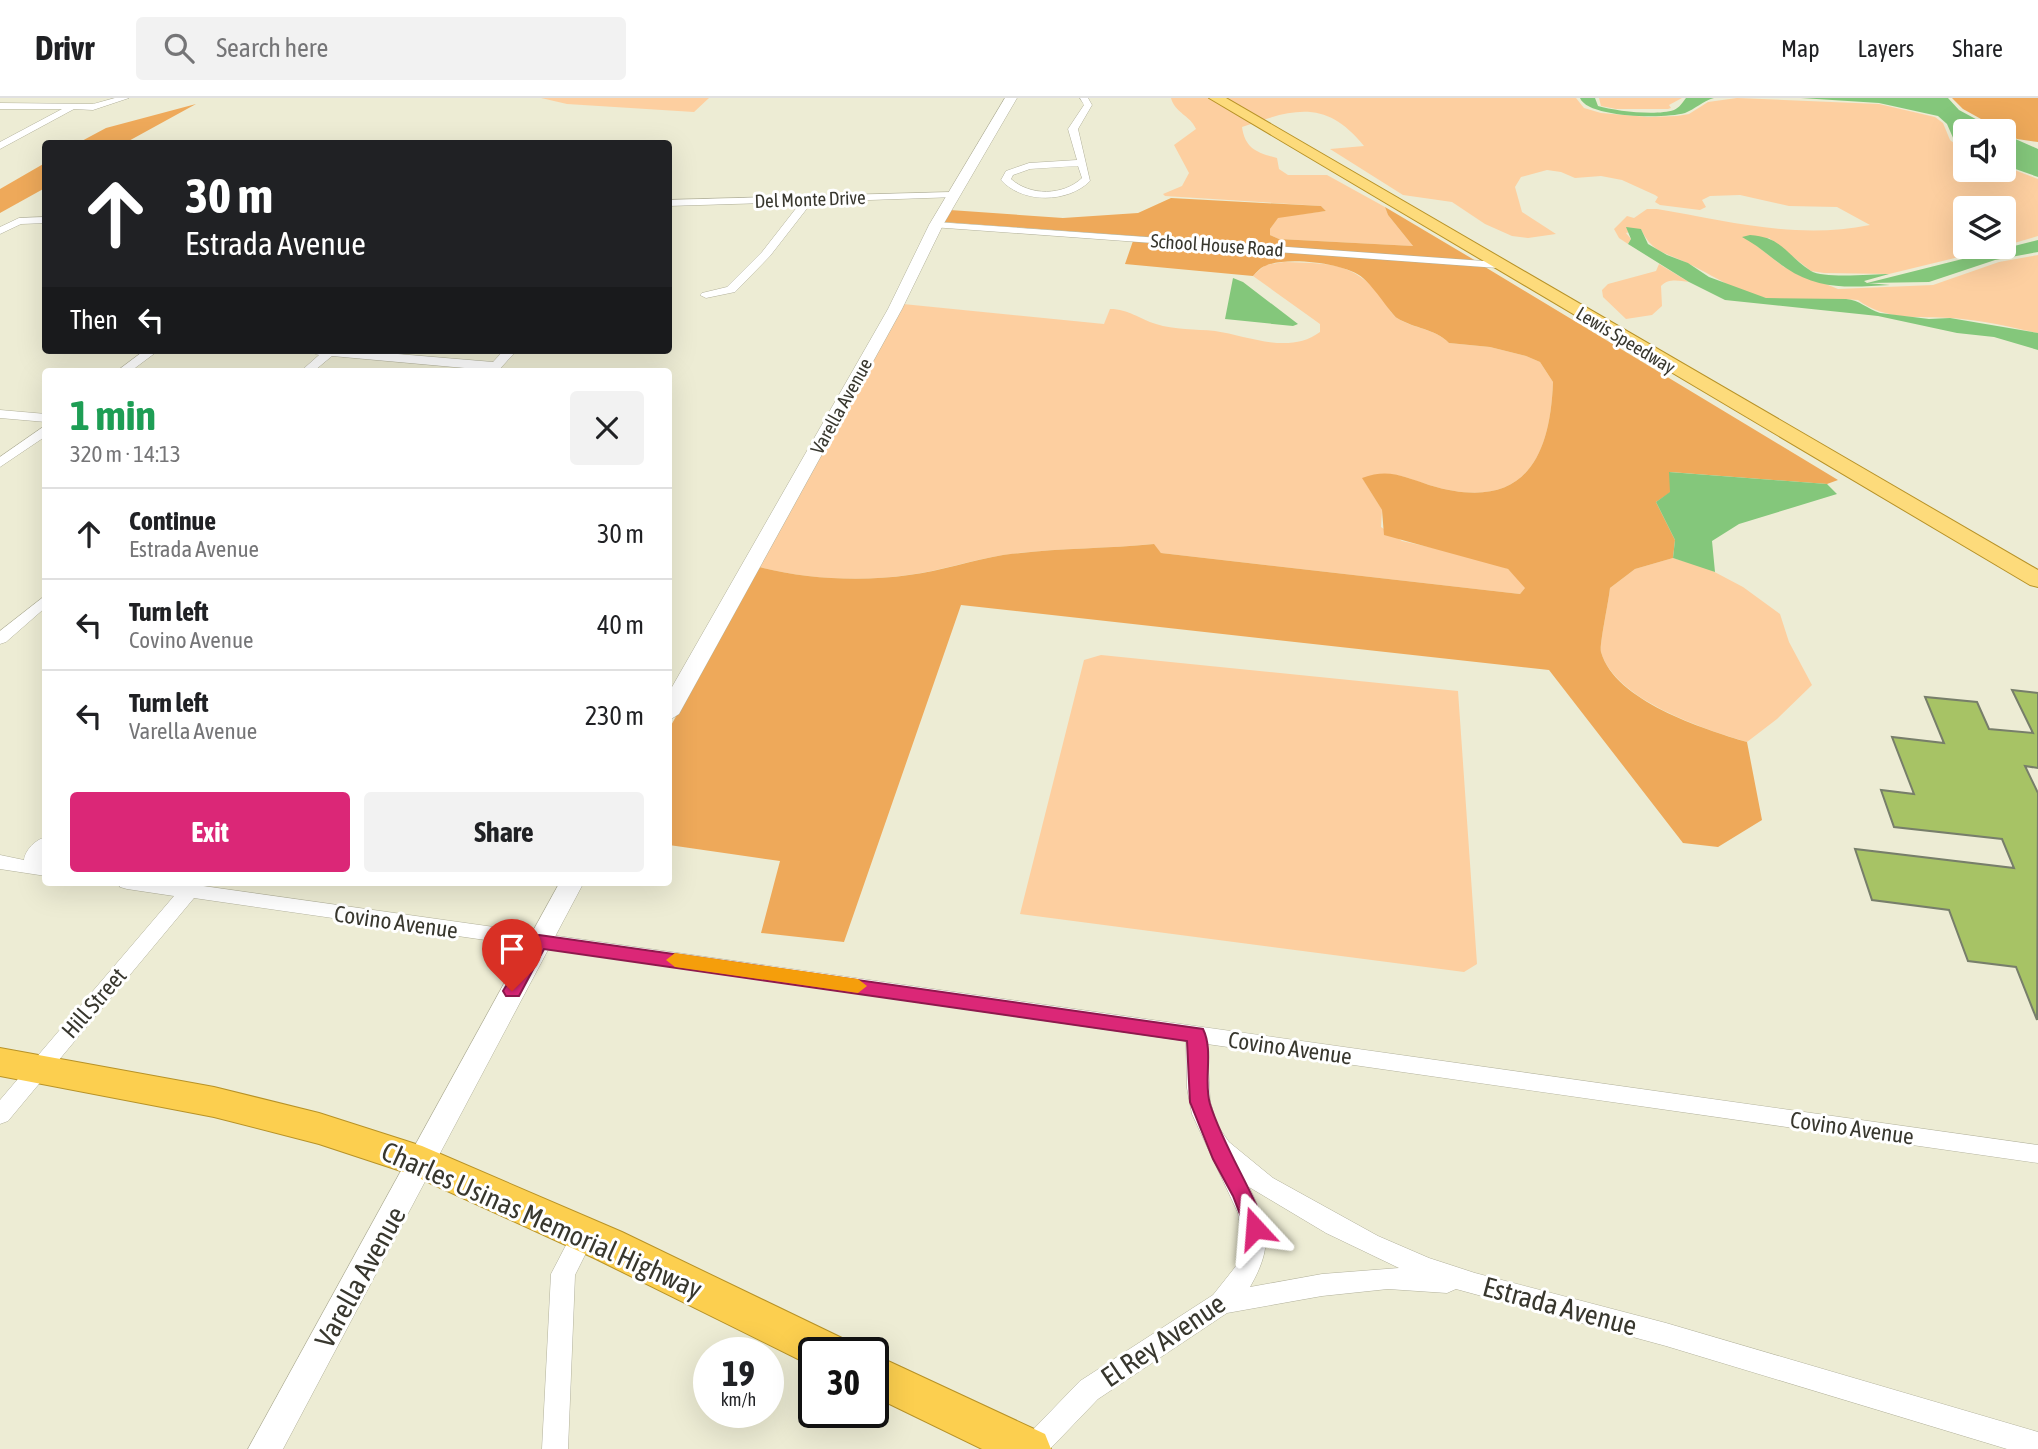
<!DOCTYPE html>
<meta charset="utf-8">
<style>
:root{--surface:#fff;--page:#f2f2f2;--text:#202124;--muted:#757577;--line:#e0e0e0;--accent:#db2777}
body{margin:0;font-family:"Asap Condensed",sans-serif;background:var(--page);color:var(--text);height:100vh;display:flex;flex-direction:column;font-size:26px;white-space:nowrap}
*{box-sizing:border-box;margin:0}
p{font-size:23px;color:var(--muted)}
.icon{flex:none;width:38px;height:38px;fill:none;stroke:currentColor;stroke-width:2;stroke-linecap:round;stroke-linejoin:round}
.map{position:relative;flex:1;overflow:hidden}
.drawer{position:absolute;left:42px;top:270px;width:630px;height:518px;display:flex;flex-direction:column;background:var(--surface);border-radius:7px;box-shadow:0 7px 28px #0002}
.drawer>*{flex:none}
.guide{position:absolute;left:42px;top:42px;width:630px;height:214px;border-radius:7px;box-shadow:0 7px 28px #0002;background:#202124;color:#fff;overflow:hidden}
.tools{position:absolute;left:1953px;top:21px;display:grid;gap:14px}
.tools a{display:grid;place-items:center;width:63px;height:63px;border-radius:7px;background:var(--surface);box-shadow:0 7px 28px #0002;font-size:35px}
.speed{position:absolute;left:693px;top:1239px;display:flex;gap:14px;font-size:35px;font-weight:700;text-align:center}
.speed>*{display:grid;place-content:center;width:91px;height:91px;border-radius:50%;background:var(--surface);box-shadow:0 7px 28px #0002;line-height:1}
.speed small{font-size:18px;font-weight:400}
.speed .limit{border:4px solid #111;border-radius:10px;background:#fff;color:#111}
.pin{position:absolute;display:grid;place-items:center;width:60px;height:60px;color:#fff;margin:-72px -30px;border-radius:50% 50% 50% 0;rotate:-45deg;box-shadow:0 0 7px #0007}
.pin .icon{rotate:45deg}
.me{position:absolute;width:77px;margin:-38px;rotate:341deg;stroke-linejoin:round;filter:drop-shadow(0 0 5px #0008)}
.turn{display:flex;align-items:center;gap:24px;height:147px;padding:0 28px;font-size:32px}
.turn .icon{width:91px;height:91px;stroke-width:2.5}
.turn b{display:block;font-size:49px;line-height:60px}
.then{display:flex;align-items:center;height:66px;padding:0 28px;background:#0003;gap:14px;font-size:26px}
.round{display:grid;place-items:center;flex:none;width:74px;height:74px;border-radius:7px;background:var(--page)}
.headline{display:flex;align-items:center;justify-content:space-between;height:119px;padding:0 28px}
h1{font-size:42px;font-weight:700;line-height:52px;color:#1e9e55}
.button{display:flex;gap:14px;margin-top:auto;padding:14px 28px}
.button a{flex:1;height:80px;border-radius:7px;background:var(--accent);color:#fff;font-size:28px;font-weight:700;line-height:80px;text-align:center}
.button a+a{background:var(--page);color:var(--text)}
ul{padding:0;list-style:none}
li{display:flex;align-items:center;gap:21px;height:91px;padding:0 28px;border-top:2px solid var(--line)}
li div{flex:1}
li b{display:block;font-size:26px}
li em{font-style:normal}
header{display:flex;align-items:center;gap:42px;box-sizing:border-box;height:98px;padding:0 35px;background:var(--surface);border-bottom:2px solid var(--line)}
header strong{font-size:33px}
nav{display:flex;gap:38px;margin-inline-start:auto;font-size:24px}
.search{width:490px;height:63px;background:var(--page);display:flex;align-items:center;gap:18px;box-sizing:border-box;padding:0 24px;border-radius:7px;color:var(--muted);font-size:26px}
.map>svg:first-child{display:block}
.green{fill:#fdcfa0}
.forest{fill:#eea95a}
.water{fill:#84c77b}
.building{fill:#a7c365;stroke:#777e6a;stroke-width:2}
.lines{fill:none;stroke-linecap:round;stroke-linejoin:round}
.minor-casing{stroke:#b2b19b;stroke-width:1}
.tertiary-casing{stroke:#b2b19b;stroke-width:1}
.primary-casing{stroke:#b79227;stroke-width:2}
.trunk-casing{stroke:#b79227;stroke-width:2}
.minor{fill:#fff;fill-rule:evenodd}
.tertiary{fill:#fff;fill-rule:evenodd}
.primary{fill:#fddb7b;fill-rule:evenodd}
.trunk{fill:#fccf4f;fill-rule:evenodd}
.route{fill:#db2777;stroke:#8e194d;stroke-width:2}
.slow{fill:#f59e0b}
.labels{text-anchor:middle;stroke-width:6;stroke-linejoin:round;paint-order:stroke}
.far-street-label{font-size:19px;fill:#38372e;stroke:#fff}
.street-label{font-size:23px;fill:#38372e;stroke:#fff}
.near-street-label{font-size:28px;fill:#38372e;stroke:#fff}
</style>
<header>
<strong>Drivr</strong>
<div class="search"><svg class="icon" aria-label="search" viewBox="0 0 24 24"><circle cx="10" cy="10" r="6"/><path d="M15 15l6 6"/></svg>Search here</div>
<nav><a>Map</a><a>Layers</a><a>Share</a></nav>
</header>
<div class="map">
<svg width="2038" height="1351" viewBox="0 0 2038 1351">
<rect width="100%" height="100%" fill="#edecd4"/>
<path class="green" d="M 541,0 L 709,0 L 694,14 L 567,6 Z
M 1171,0 L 1211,0 L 1254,25 L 1242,29 C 1245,51 1258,55 1277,60 L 1279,71 L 1288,77 L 1327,77 L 1385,109 L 1388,117 L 1413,148 L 1279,141 L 1270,137 L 1270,131 L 1278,119 L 1326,113 L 1321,108 L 1165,98 L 1163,96 L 1182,88 L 1189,75 L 1174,47 L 1196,31 C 1190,17 1175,15 1171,0 Z
M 1221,0 L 1576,0 L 1584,10 L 1601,15 L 1648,19 L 1677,18 L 1689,16 L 1708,4 L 1737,0 L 1879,6 L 1935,19 L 1943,25 L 1950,42 L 1965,54 L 1965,72 L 2004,72 L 2004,68 L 2038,81 L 2038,138 L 2004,148 L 2004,110 L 1965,110 L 1965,149 L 2000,149 L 1889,176 L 1824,175 L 1811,173 L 1769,140 L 1753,145 L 1784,169 L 1838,191 L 1933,187 L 1999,164 L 2038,157 L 2038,235 C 2010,229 1981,222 1952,220 C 1919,218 1886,223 1858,202 C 1828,199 1794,205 1766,200 C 1737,195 1713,177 1687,165 C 1665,154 1652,155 1641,131 L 1626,135 L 1631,141 L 1628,146 L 1619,140 L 1614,131 L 1627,118 L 1634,120 L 1647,111 L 1657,111 C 1729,123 1796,142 1870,127 L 1837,109 L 1789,108 L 1740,97 L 1710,98 L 1702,102 L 1706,109 L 1700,112 L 1660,107 L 1655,104 L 1658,99 L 1655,97 L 1622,82 L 1601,78 L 1575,80 L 1561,74 L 1547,72 L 1521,79 L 1515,89 L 1522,114 L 1556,136 L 1528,140 L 1512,138 L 1485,126 L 1452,104 L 1403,97 L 1330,51 L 1364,48 C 1333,10 1306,7 1260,23 Z
M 1599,0 L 1682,0 L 1669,7 L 1671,10 L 1668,11 L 1616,11 L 1601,8 Z
M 1284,164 C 1325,166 1347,162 1378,194 C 1385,201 1389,215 1397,220 C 1414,231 1434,230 1449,245 L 1490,249 L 1526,258 L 1540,264 L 1553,284 C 1550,368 1518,414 1429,387 C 1404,379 1389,370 1363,381 L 1382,412 L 1381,429 L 1402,443 L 1483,461 L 1508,471 L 1526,489 L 1520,496 L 1161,455 L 1153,446 C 1103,451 1053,450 1003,457 C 971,462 940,473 908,477 C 860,484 806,481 759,469 L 903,206 L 1104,226 L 1110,211 C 1129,211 1139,221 1156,226 C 1174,232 1196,231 1215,233 C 1249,238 1289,257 1320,234 L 1320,226 L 1253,178 L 1265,167 Z
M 1659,166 L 1689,184 C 1679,183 1669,180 1661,188 L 1662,208 L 1652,217 L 1626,221 L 1603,199 L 1602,192 L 1608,186 L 1656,173 Z
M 1673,460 L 1707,470 L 1743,489 L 1780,516 L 1789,544 L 1812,587 L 1777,621 L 1747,644 C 1704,631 1615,602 1601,554 C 1599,548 1609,502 1610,490 L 1635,471 Z
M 1101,557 L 1458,593 L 1477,866 L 1464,874 L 1020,816 L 1084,562 Z"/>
<path class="forest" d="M 1952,0 L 2038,0 L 2038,44 L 2017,41 L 1963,11 Z
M 196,6 L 125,45 L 78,45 L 106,30 Z
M 45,65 L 45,90 L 0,115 L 0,91 Z
M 1171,100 L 1321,108 L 1326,113 L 1278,120 L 1270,131 L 1270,137 L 1279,141 L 1413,148 L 1388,117 L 1385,109 L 1476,163 L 943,124 L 950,112 L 1063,120 L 1138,115 Z
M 1133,143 L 1485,169 L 1838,382 L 1827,386 L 1670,374 L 1671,394 L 1656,404 L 1675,442 L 1673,460 L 1635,471 L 1610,490 C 1609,502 1599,548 1601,554 C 1615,603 1703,631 1747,644 L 1762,722 L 1718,749 L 1683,745 L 1549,572 L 961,507 L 844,844 L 761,835 L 780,763 L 669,747 L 669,631 L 759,469 C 806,481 860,484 909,477 C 941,473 972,462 1003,457 C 1054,450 1103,451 1154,446 L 1161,455 L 1520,496 L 1525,490 L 1508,471 L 1384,437 L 1382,412 L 1362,380 C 1389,370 1404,379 1429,387 C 1518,414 1550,368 1553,284 L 1540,264 L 1526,258 L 1490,249 L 1449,245 C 1434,230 1415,231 1397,220 C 1392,217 1374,189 1363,180 C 1346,165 1286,158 1265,168 C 1261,169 1256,175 1253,178 L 1125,166 Z"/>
<path class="water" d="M 1580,0 L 1595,0 L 1598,8 C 1615,13 1656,18 1674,12 C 1679,10 1683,4 1686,0 L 1714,0 C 1703,3 1695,11 1685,15 C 1664,21 1588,20 1580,0 Z
M 1801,0 L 1948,0 L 1959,12 L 1998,33 L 1965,33 L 1965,51 L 1954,42 L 1947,26 L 1938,18 L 1879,5 Z
M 2004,36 L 2038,51 L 2038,79 L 2004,67 Z
M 1626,129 L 1641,131 L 1648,146 L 1667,157 L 1688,165 L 1709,179 L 1766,200 L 1846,201 C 1860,202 1867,211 1880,215 L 1929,221 L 1950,220 L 2038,235 L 2038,252 L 1994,239 L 1957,235 L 1878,218 L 1725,202 L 1689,184 L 1628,146 L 1631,141 Z
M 1750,137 C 1783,139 1787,158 1811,173 C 1824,181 1873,176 1889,176 L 1864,183 L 1867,185 L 2038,142 L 2038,154 L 1995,162 L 1929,184 L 1868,185 L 1890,187 C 1852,189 1820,193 1786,170 C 1771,160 1759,148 1742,139 Z
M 1233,180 L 1243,184 L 1298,226 L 1293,228 L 1225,221 Z
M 1669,374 L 1827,386 L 1837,396 L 1739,426 L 1712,443 L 1715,474 L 1673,460 L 1675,442 L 1656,404 L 1670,394 Z"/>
<path class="building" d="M 2012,592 L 2038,595 L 2038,670 L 2025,668 L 2038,695 L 2037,922 L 2016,869 L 1968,863 L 1949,812 L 1872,802 L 1855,751 L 2014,770 L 2002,741 L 1894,729 L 1881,692 L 1914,696 L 1892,639 L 1944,645 L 1925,599 L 1977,604 L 1989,631 L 2033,635 Z"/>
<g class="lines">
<defs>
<path id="minor" d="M 115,0 L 129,0 L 93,12 L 74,11 L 0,51 L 0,44 L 62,11 L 0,11 L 0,5 L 93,6 Z
M 1080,0 L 1088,0 L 1092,7 L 1078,31 L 1090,83 C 1068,105 1023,106 1001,82 L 1006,73 L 1029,65 L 1077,62 L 1068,31 L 1084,7 ZM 1078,68 L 1082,80 C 1063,98 1030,98 1011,81 L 1013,77 L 1030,71 Z
M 952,94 L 957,97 L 956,99 L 812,104 L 770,158 L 735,194 L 706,200 L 700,197 L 702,195 L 727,189 L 762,154 L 801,104 L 668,108 L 668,102 Z
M 46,119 L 46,125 L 21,126 L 0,136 L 0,129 L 19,120 Z
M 936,124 L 1498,164 L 1503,167 L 1498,170 L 932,129 L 932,125 Z
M 145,252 L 159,252 L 131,273 L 117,273 Z
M 301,252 L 350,252 L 493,264 L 504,252 L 517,252 L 498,273 L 332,258 L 314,273 L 301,273 L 319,257 Z
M 0,312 L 46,316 L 46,324 L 0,320 Z
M 46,327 L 46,338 L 0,369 L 0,359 Z
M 46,497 L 46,509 L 6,544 L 0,546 L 0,533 Z
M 46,739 L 46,757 L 43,760 L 46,778 L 0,771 L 0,757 L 24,762 C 25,752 36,741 46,739 Z
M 118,784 L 175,784 L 2038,1047 L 2038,1065 L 1207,946 L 1210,1003 L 1217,1027 L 1229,1044 L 1273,1080 L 1378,1138 L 1429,1160 L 1475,1175 L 1666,1225 L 2038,1334 L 2038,1351 L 2007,1351 L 1666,1248 L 1456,1191 L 1447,1195 L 1388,1191 L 1322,1198 L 1227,1215 L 1098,1301 L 1050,1351 L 1019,1351 L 1023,1342 L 1080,1283 L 1213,1197 L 1240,1163 L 1243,1148 L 1238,1115 L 1192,1016 L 1187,990 L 1186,943 L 194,800 L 8,1023 L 0,1026 L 0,1002 L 174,798 L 127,791 L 120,789 ZM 1249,1089 L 1326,1135 L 1399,1170 L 1322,1176 L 1250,1189 C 1273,1149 1269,1129 1249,1089 Z
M 584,1125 L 592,1128 L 596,1135 L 575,1177 L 568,1351 L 542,1351 L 551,1176 L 576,1128 Z"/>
<path id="tertiary" d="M 1005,0 L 1017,0 L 943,127 L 902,211 L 679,616 L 668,623 L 668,596 L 888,211 L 929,127 Z
M 560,784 L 584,784 L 283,1351 L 248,1351 Z"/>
<path id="primary" d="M 1209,0 L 1226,0 L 2038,472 L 2038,489 L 2030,487 Z"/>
<path id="trunk" d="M 0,950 L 214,989 L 319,1015 L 422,1048 L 622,1134 L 844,1241 L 850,1255 L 814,1255 L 814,1269 L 594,1160 L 410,1076 L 319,1046 L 214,1019 L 0,978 Z
M 873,1256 L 1045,1336 L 1051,1351 L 982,1351 L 873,1298 Z"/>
</defs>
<use href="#minor" class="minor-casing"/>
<use href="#tertiary" class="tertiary-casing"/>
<use href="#primary" class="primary-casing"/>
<use href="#trunk" class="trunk-casing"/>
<use href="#minor" class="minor"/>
<use href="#tertiary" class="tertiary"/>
<use href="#primary" class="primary"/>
<use href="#trunk" class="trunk"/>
</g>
<path class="route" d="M 539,837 L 1203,931 C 1214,953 1203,983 1210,1006 C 1224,1050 1250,1087 1266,1130 L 1263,1137 L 1255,1139 L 1248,1137 L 1233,1098 L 1213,1061 L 1190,1004 L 1187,943 L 544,851 L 519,898 L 506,898 L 503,893 L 506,888 L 532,839 Z"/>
<path class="slow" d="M 675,855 L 858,881 L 867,888 L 858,895 L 675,869 L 666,862 Z"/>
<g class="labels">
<g class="far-street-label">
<text transform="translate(810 101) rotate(-2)" y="7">Del Monte Drive</text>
<text transform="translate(1217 147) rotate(4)" y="7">School House Road</text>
<text transform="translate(1626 242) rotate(31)" y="7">Lewis Speedway</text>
<text transform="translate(841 308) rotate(-61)" y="7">Varella Avenue</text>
</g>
<g class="street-label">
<text transform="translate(396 824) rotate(8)" y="8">Covino Avenue</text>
<text transform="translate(94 905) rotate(-49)" y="8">Hill Street</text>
<text transform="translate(1290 950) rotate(8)" y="8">Covino Avenue</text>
<text transform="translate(1852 1030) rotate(8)" y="8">Covino Avenue</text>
</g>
<g class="near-street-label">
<text transform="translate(542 1122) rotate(24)" y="10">Charles Usinas Memorial Highway</text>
<text transform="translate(360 1179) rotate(-61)" y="10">Varella Avenue</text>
<text transform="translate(1560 1208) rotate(15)" y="10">Estrada Avenue</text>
<text transform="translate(1163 1242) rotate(-34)" y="10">El Rey Avenue</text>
</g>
</g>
</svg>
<div class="tools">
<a><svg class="icon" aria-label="sound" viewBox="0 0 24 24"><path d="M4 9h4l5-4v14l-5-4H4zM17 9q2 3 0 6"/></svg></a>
<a><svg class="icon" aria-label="layers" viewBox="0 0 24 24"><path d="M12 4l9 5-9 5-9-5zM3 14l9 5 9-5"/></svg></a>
</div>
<div class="speed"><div>19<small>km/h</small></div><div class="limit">30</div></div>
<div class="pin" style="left:512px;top:893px;background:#d93025"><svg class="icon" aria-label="arrive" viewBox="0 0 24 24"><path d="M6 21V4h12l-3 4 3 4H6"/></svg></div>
<svg class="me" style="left:1255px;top:1130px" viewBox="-20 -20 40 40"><path d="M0-17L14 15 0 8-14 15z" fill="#db2777" stroke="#fff" stroke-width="4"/></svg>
<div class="guide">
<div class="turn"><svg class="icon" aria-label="ahead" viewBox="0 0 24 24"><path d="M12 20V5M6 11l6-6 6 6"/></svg><div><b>30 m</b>Estrada Avenue</div></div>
<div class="then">Then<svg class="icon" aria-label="left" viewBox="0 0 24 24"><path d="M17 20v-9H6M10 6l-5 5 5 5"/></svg></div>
</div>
<section class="drawer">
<div class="headline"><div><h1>1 min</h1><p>320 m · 14:13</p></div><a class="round"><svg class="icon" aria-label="close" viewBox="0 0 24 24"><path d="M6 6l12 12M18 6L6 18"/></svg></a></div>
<ul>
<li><svg class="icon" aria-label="ahead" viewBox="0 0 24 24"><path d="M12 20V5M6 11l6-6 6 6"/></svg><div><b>Continue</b><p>Estrada Avenue</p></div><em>30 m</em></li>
<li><svg class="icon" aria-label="left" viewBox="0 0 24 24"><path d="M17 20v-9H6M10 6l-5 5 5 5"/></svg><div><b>Turn left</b><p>Covino Avenue</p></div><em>40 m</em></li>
<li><svg class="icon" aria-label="left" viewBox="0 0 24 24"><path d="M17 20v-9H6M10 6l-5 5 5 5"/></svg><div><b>Turn left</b><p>Varella Avenue</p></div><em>230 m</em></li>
</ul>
<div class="button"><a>Exit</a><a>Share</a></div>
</section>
</div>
